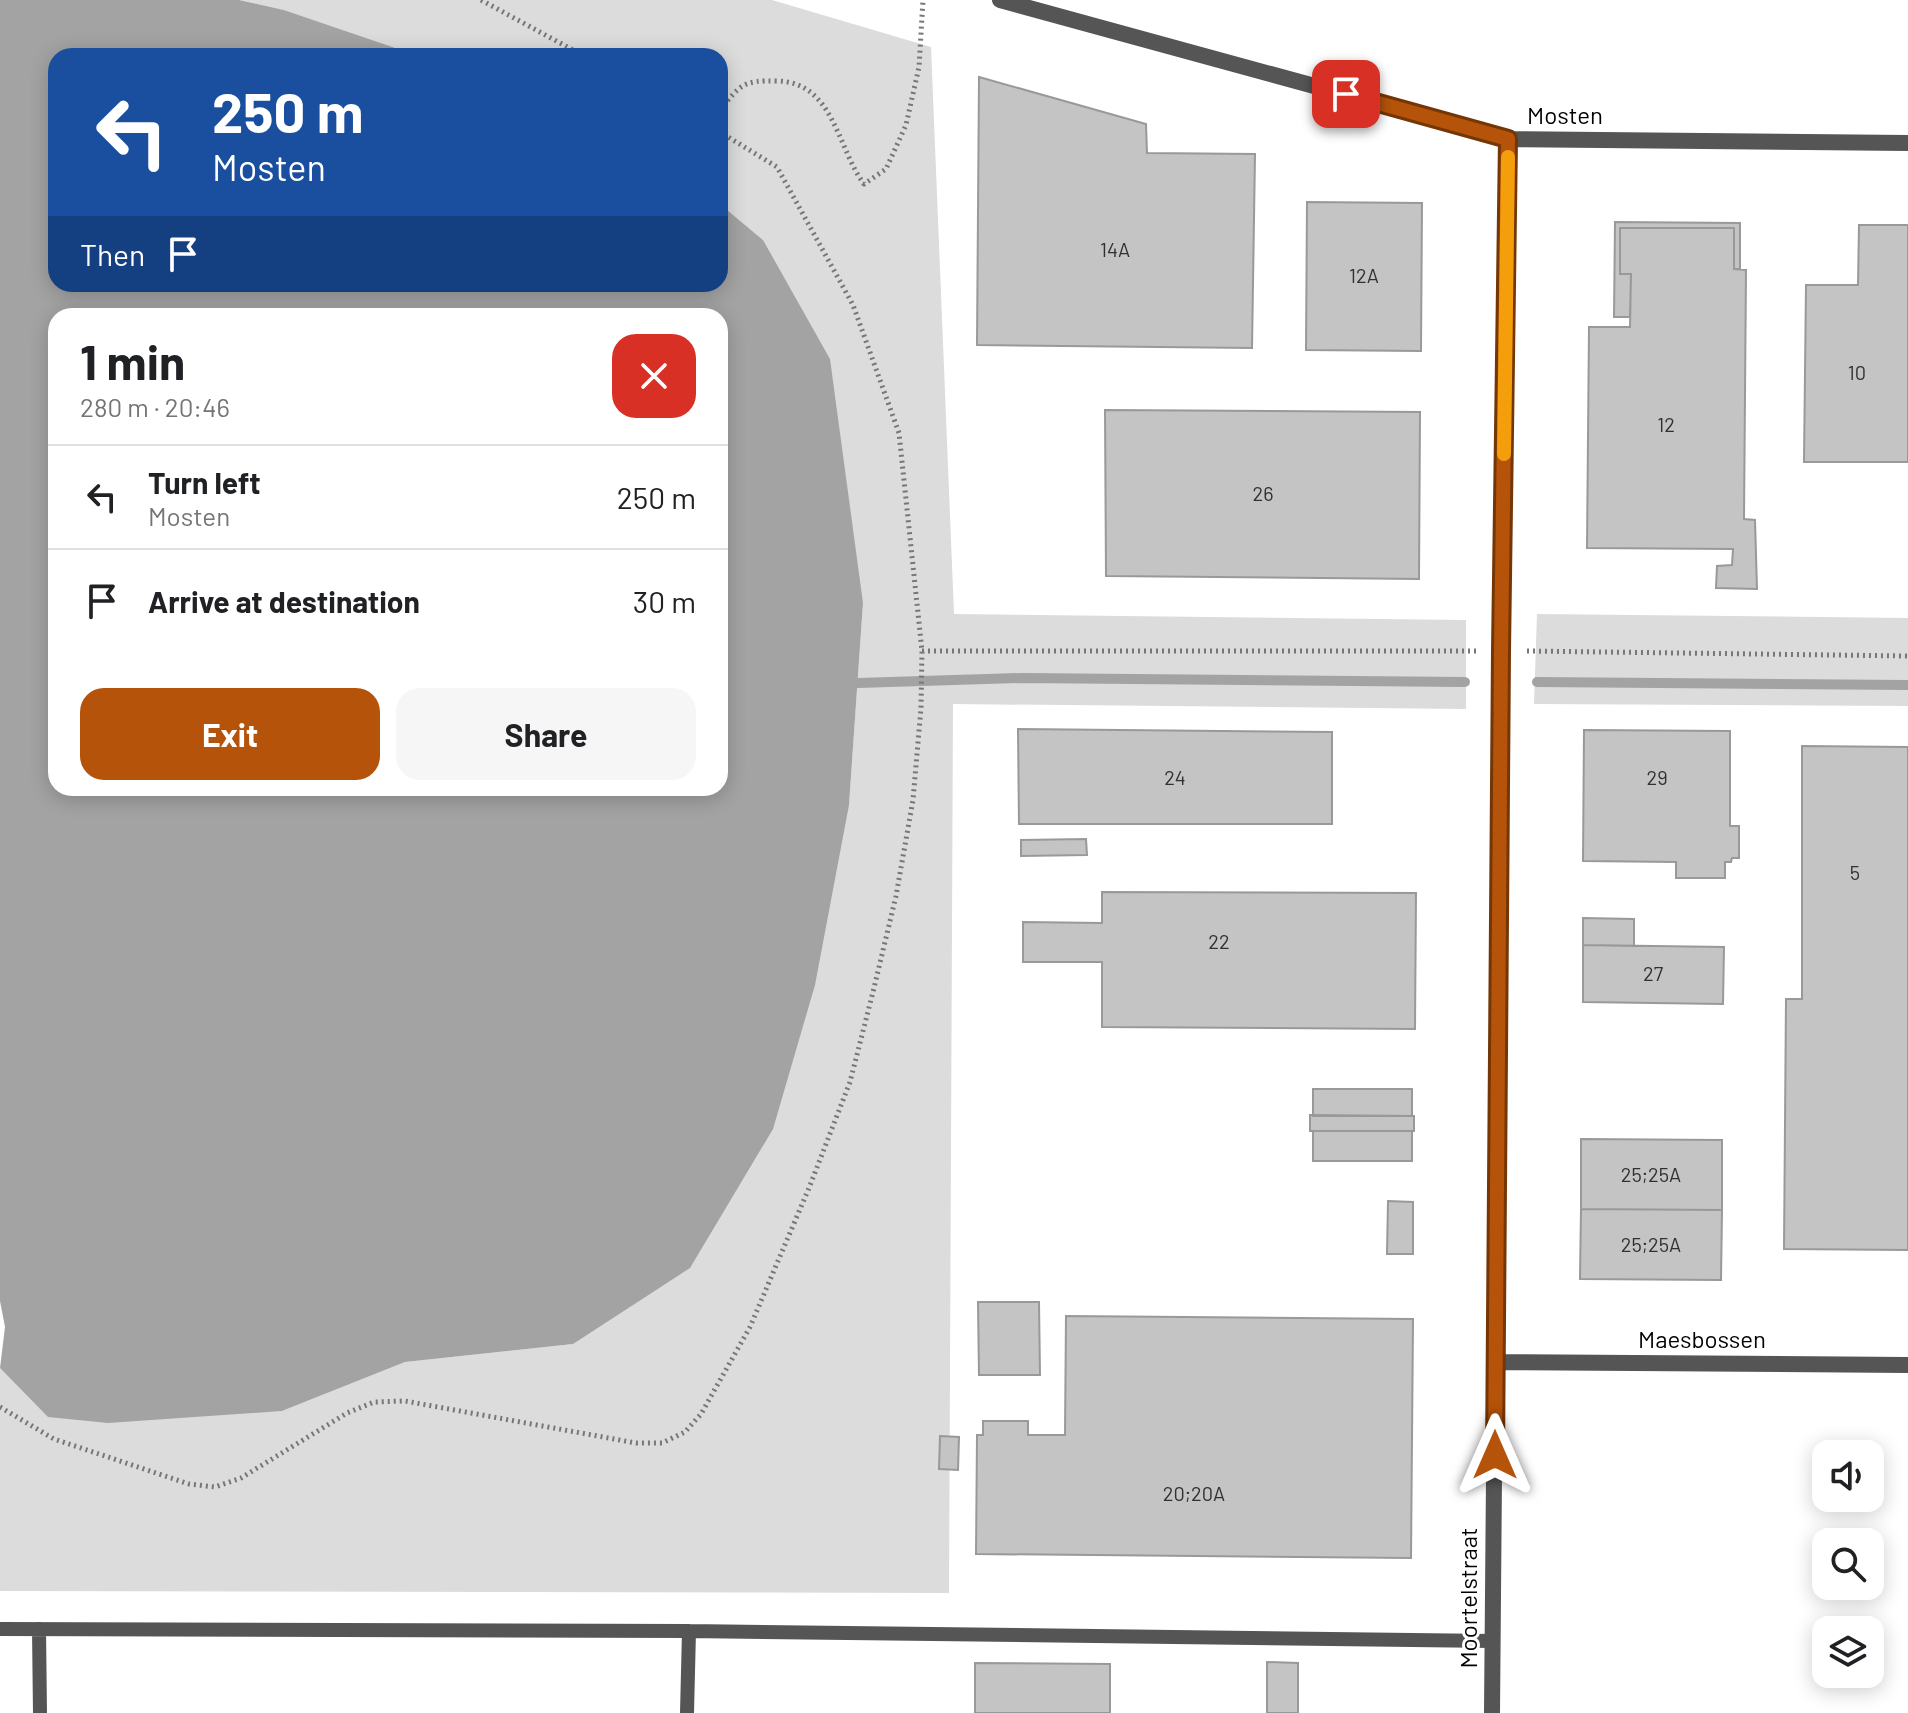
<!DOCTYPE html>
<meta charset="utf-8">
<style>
:root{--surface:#fff;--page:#f6f6f6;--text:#202124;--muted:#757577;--line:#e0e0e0;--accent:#b45309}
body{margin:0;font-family:Barlow,sans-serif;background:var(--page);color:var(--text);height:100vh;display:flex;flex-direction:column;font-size:30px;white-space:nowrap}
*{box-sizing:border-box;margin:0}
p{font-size:26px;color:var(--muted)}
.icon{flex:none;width:44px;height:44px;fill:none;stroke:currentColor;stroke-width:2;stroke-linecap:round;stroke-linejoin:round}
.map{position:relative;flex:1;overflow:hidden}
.panel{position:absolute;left:48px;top:308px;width:680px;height:488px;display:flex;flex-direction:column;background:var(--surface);border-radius:24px;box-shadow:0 4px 20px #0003}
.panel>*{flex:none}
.banner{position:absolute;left:48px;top:48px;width:680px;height:244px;border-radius:24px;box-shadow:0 4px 20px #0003;background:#1a4fa0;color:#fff;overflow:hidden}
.buttons{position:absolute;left:1812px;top:1440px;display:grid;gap:16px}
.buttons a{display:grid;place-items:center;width:72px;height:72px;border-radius:16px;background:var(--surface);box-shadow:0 4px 20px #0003;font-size:40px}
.pin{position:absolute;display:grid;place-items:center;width:68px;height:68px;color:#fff;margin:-34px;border-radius:16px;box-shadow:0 4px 12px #0006}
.me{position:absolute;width:88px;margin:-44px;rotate:0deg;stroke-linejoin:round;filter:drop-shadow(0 0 6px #0008)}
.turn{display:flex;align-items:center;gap:28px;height:168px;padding:0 32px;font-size:36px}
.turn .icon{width:104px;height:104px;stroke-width:2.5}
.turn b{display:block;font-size:56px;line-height:68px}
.then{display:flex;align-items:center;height:76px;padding:0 32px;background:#0003;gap:16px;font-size:30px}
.round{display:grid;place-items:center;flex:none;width:84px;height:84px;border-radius:24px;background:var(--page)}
.head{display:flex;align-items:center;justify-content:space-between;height:136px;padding:0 32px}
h1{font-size:48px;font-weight:700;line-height:60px}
.button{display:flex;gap:16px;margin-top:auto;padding:16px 32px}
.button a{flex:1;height:92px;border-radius:24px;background:var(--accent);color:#fff;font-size:32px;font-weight:700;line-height:92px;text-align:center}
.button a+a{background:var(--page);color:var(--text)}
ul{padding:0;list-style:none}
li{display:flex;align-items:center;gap:24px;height:104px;padding:0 32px;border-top:2px solid var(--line)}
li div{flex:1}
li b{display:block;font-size:30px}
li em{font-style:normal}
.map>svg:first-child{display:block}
.green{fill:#dcdcdc}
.water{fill:#a3a3a3;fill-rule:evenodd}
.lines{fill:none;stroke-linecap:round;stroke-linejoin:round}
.stream{stroke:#a3a3a3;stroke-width:10}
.building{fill:#c4c4c4;stroke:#999;stroke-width:2}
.path{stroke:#777;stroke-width:5;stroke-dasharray:2 4;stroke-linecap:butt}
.lane{stroke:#555;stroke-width:14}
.street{stroke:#555;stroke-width:16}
.route-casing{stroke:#753606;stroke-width:20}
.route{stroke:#b45309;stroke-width:14}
.slow{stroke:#f59e0b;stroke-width:14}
.labels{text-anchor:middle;stroke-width:6;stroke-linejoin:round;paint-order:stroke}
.number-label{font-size:20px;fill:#313131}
.street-label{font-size:24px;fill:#000;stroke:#fff}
</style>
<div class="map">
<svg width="1908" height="1713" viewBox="0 0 1908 1713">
<rect width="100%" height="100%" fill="#fff"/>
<path class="green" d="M 239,0 L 772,0 L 931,47 L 954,614 L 1466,620 L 1466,709 L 953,704 L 949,1593 L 0,1591 L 0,1368 L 49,1417 L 282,1411 L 405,1362 L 573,1344 L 849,805 L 863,603 L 763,240 L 720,204 L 720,56 L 419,56 L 284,10 Z
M 1537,614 L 1908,618 L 1908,706 L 1534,704 Z"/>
<path class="water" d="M 0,0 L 239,0 L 284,10 L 419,56 L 56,56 L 56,284 L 720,284 L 720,204 L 763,240 L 830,359 L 863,603 L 849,805 L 815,985 L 773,1129 L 690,1268 L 573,1344 L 405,1362 L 282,1411 L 108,1423 L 48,1417 L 0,1368 L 5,1327 L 0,1301 ZM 56,316 L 720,316 L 720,788 L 56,788 Z"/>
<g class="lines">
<path class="stream" d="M 1537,682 L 1908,685
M 858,683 L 1022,678 L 1465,682"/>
</g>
<path class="building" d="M 979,77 L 1146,124 L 1147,153 L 1255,154 L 1252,348 L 977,345 Z
M 1307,202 L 1422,203 L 1421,351 L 1306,350 Z
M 1615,222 L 1740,223 L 1740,269 L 1734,269 L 1734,228 L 1620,228 L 1620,274 L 1631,274 L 1630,317 L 1614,317 Z
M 1859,225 L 1908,225 L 1908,462 L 1804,462 L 1806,285 L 1858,285 Z
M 1620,228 L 1734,228 L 1734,269 L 1746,270 L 1744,519 L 1755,520 L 1757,589 L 1716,588 L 1717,566 L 1732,565 L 1733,549 L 1587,548 L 1589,327 L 1630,327 L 1631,274 L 1620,274 Z
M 1105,410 L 1420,412 L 1419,579 L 1106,576 Z
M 1018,729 L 1332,732 L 1332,824 L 1019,824 Z
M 1584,730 L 1730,731 L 1730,826 L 1739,826 L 1739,858 L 1732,858 L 1731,862 L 1725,862 L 1725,878 L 1676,878 L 1676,862 L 1583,861 Z
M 1802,746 L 1908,747 L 1908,1250 L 1784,1249 L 1786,999 L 1802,999 Z
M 1086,839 L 1087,855 L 1021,856 L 1021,840 Z
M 1102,892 L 1416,893 L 1415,1029 L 1102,1027 L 1102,962 L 1023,962 L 1023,922 L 1102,923 Z
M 1583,918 L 1634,919 L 1634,946 L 1583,945 Z
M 1583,945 L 1724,947 L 1723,1004 L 1583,1002 Z
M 1313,1089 L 1412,1089 L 1412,1116 L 1313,1116 Z
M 1310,1115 L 1414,1116 L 1414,1131 L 1310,1131 Z
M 1313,1131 L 1412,1131 L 1412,1161 L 1313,1161 Z
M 1581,1139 L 1722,1140 L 1722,1210 L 1581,1209 Z
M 1388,1201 L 1413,1202 L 1413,1254 L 1387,1254 Z
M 1581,1209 L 1722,1210 L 1721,1280 L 1580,1279 Z
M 978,1302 L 1039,1302 L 1040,1375 L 979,1375 Z
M 1066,1316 L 1413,1319 L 1411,1558 L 976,1554 L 977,1435 L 983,1435 L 983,1421 L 1028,1421 L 1028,1435 L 1065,1435 Z
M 940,1436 L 959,1437 L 958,1470 L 939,1469 Z
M 1267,1662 L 1298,1663 L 1298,1713 L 1267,1713 Z
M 975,1663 L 1110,1664 L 1110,1713 L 975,1713 Z"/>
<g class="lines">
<path class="path" d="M 481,0 L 584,56
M 720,110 C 740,85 743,80 777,81 C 834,82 837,148 864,184 L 886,169 L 906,125 L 919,67 L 923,0
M 922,651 L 1477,651
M 1527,651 L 1908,656
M 0,1407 L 54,1439 L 189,1484 L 215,1487 L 241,1478 L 347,1413 L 374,1402 L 405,1401 L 636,1443 L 662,1443 L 685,1432 L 701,1414 L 750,1327 L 809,1188 L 850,1082 L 874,988 L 896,896 L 913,800 L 921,708 L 922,651 L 899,433 L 853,305 L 777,167 L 720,132"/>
<path class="lane" d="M 0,1629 L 689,1631 L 1493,1641
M 39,1629 L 40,1713
M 687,1713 L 689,1631"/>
<path class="street" d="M 1000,0 L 1508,139 L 1908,143
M 1495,1362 L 1908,1365
M 1492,1713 L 1501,651 L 1508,139"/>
</g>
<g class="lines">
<defs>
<path id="route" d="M 1346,94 L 1508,139 L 1501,651 L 1495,1455"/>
</defs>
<use href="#route" class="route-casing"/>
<use href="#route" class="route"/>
<path class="slow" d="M 1504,454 L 1508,157"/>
</g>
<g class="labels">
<g class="number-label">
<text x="1115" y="257">14A</text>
<text x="1364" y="283">12A</text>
<text x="1857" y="380">10</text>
<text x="1666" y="432">12</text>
<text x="1263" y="501">26</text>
<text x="1175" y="785">24</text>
<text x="1657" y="785">29</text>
<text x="1855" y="880">5</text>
<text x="1219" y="949">22</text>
<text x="1653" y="981">27</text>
<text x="1651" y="1182">25;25A</text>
<text x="1651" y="1252">25;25A</text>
<text x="1194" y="1501">20;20A</text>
</g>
<g class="street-label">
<text x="1565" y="124">Mosten</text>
<text x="1702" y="1348">Maesbossen</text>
<text transform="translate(1469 1598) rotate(-90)" y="8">Moortelstraat</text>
</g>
</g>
</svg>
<div class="buttons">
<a><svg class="icon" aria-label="sound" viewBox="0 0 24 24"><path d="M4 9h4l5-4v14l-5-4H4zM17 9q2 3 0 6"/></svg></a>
<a><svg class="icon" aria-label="search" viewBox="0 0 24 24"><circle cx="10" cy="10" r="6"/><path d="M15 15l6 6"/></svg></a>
<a><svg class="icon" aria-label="layers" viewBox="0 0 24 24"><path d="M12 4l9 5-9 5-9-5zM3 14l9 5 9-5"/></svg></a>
</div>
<div class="pin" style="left:1346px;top:94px;background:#d93025"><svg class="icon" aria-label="arrive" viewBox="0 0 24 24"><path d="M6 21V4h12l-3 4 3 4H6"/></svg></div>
<svg class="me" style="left:1495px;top:1455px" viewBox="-20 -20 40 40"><path d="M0-17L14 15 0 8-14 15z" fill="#b45309" stroke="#fff" stroke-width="4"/></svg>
<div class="banner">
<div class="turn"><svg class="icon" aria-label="left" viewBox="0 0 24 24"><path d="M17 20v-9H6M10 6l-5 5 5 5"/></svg><div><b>250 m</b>Mosten</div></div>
<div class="then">Then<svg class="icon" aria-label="arrive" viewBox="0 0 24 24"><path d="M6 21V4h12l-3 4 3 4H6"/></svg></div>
</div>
<section class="panel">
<div class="head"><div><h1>1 min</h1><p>280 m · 20:46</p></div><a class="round" style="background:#d93025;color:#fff"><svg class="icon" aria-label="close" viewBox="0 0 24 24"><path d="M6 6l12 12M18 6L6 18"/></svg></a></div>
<ul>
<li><svg class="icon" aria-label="left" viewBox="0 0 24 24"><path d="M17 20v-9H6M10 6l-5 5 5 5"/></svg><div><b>Turn left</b><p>Mosten</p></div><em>250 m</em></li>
<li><svg class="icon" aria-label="arrive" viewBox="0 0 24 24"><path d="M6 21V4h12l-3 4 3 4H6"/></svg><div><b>Arrive at destination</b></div><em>30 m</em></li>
</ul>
<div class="button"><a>Exit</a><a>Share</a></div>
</section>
</div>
